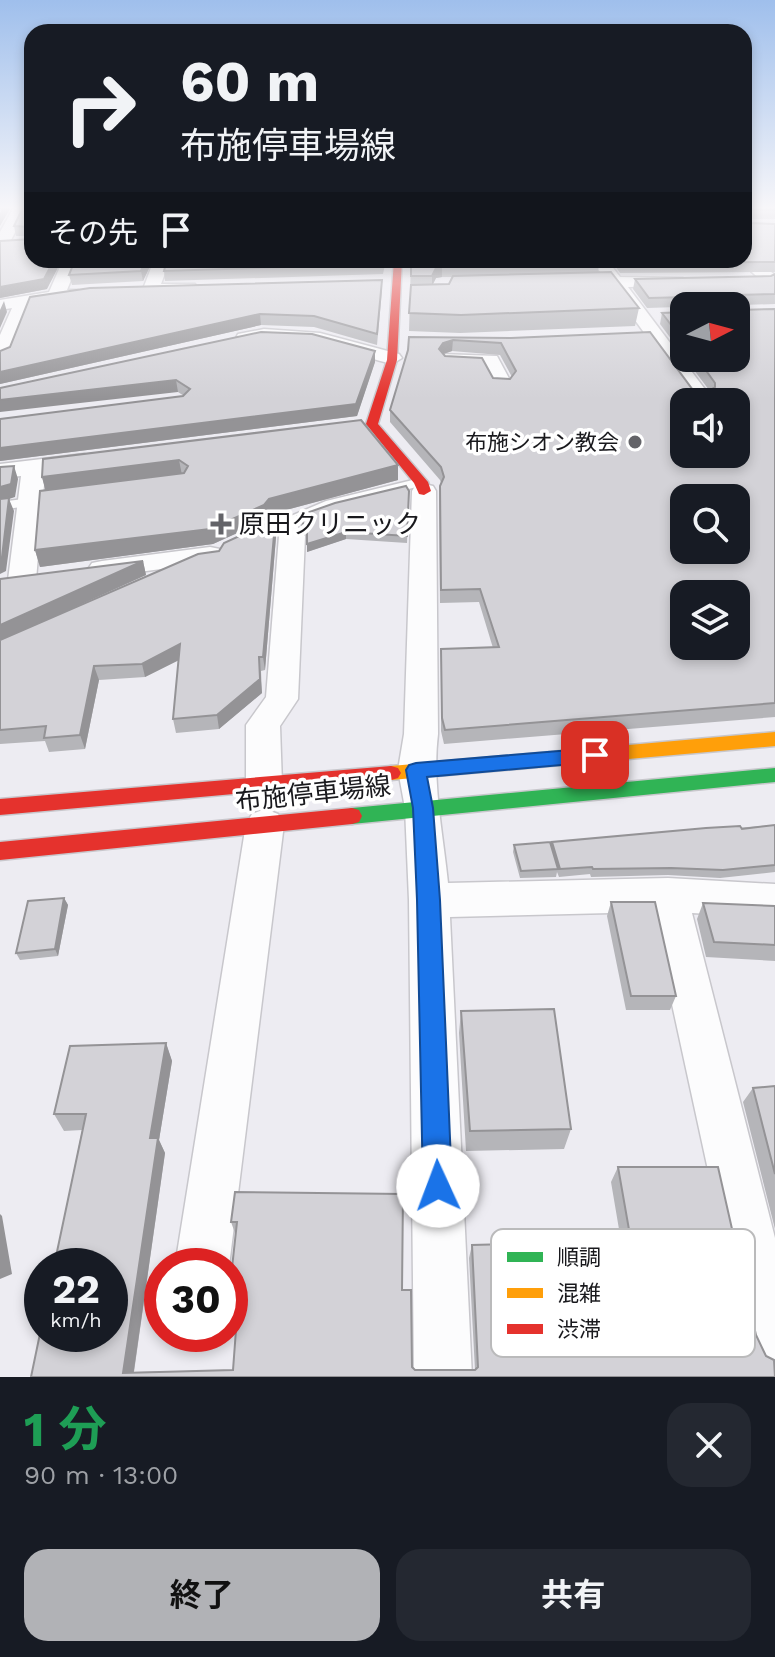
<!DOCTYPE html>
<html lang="ja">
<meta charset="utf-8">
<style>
:root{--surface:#171b24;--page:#242831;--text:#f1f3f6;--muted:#9ea1a6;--accent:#b1b2b6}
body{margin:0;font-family:"Work Sans","Noto Sans JP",sans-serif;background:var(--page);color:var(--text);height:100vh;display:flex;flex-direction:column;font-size:30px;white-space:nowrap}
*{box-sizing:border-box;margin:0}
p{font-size:26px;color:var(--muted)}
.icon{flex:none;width:44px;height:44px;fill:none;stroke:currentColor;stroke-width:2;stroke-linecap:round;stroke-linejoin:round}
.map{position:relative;height:1377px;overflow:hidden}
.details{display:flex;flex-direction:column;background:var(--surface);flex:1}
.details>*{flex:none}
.banner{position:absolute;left:24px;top:24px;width:728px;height:244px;border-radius:24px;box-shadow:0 4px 12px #0003;background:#171b24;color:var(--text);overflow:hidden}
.needle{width:52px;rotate:84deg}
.controls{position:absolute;left:670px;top:292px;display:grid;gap:16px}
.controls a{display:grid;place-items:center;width:80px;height:80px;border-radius:16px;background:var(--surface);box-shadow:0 4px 12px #0003;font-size:40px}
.speed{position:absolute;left:24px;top:1248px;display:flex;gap:16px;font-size:40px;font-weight:700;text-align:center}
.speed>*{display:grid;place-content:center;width:104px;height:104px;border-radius:50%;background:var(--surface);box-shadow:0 4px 12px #0003;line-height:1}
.speed small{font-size:20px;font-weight:400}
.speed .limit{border:12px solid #d22;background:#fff;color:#111}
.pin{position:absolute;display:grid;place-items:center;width:68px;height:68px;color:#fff;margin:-34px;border-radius:16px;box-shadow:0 4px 12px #0006}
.me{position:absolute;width:88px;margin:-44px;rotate:358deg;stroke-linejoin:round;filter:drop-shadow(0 0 6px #0008)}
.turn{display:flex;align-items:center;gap:28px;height:168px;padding:0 24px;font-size:36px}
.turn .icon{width:104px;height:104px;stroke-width:2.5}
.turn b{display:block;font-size:56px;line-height:68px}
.then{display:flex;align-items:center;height:76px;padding:0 24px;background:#0003;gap:16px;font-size:30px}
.round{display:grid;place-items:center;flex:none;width:84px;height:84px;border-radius:24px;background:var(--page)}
.summary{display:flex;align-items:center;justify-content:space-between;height:136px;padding:0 24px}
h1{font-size:48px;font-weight:700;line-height:60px;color:#1e9e55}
.action{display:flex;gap:16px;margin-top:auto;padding:16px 24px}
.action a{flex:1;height:92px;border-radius:24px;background:var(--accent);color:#111;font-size:32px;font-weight:700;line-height:92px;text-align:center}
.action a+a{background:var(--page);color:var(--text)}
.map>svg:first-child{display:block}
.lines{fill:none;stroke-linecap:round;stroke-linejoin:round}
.lane-casing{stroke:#c8c7cc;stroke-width:3}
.street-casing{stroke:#c8c7cc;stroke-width:3}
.fast-casing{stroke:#c8c7cc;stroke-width:3}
.slow-casing{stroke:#c8c7cc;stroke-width:3}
.jam-casing{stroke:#c8c7cc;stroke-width:3}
.lane{fill:#fcfcfd;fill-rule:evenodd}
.street{fill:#fcfcfd;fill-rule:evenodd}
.fast{fill:#30b455;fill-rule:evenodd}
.slow{fill:#ff9f0a;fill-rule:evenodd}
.jam{fill:#e5322d;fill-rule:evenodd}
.wall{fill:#b5b5b9;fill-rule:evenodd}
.shaded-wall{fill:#949396}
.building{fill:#d3d2d7;stroke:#949396;stroke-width:2;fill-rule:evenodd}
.route{fill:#1a73e8;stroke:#114b97;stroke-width:2}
.poi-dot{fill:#636368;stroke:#fff;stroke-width:3}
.labels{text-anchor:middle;stroke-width:7;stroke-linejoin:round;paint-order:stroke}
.far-poi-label{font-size:22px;fill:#19191d;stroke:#fff;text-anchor:end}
.poi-label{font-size:26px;fill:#19191d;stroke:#fff;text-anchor:start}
.street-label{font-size:26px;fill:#19191d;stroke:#fff}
.key{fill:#fff;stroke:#bababb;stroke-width:2}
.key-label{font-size:22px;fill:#19191d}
</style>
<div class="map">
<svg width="775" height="1377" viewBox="0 0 775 1377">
<rect width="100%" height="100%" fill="#edecf2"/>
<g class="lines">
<defs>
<path id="lane" d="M 421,478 L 427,482 L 425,485 L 334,507 L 276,530 L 271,531 L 265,527 L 326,501 Z
M 31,498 L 35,499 L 35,505 L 0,510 L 0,502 Z"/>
<path id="street" d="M 14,207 L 28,207 L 9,244 L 0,248 L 0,232 Z
M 744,251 L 775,275 L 775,289 L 769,288 L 739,260 L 744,260 Z
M 63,260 L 79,260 L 67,290 L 78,290 L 80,294 L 72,299 L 31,305 L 10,357 L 0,363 L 0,335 L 12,308 L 0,310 L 0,300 L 49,292 Z
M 154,260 L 170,260 L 161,284 L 195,284 L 197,288 L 195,292 L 145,293 L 143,289 Z
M 591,260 L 607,260 L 620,277 L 683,278 L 685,281 L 677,286 L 628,287 L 707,392 L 710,396 L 707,400 L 693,400 L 611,287 L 569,287 L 567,283 L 569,279 L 604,277 Z
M 264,329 L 320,333 L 399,354 L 402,358 L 392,364 C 356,355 322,341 285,340 C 270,339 246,348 236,338 L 238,334 Z
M 440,354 L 497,356 L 512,384 L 509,388 L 495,388 L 483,366 L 433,364 L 430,360 L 433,356 Z
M 84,454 L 92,456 L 96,461 L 92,466 L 45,473 L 36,580 L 32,586 L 22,588 L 12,586 L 8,580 L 21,476 L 0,478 L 0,464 Z
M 424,484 L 433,486 L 436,491 L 438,734 C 432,783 443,833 448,883 L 668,878 L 775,884 L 775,918 L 692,913 L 775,1238 L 775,1374 L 755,1365 L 746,1345 L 652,912 L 450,917 L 472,1377 L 414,1377 L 409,900 L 405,808 L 398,770 L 404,734 L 412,491 L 415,486 Z
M 281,514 L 290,517 L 305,536 L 298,699 L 280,726 L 282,784 L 277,794 L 264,798 L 251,794 L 246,784 L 246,725 L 266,697 L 279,536 L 268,522 L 272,517 Z
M 210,547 L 220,549 L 223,555 L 220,561 L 102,577 L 92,575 L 88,569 L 92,563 L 102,561 Z
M 265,809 L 278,814 L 284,824 L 229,1266 L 175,1266 L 246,824 L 252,814 Z"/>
<path id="fast" d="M 775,768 L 775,782 L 352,824 L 345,822 L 342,816 L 345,810 L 352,808 Z"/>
<path id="slow" d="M 775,732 L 775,746 L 391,780 L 384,778 L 381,773 L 384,768 L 391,766 Z"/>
<path id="jam" d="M 394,260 L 402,260 L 397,360 L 378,424 L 428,482 L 431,491 L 424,495 L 419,494 L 414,483 L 366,424 L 387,360 Z
M 391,766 L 398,768 L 401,773 L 398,778 L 391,780 L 0,815 L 0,799 Z
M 352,808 L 359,810 L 362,816 L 359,822 L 352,824 L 0,860 L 0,842 Z"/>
</defs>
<use href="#lane" class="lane-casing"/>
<use href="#street" class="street-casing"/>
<use href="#fast" class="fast-casing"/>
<use href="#slow" class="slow-casing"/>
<use href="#jam" class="jam-casing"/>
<use href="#lane" class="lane"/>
<use href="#street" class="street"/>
<use href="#fast" class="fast"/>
<use href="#slow" class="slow"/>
<use href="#jam" class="jam"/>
</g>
<path class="wall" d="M 32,207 L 47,289 L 0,298 L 0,241 L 32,239 L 32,236 L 16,236 L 14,226 Z
M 744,207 L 775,207 L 775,219 L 744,219 Z
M 746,223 L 775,224 L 775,272 L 620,273 L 611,260 L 744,260 Z
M 75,260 L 153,260 L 143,281 L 72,285 L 69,275 Z
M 386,260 L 383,274 L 165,281 L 164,271 Z
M 411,260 L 599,264 L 598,272 L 639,308 L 635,326 L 460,333 L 409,331 ZM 442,277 L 453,277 L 449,284 L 433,284 L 436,278 Z
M 775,274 L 775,304 L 647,308 L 633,289 L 635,279 L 771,276 Z
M 382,290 L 377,345 L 314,327 L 261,325 L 0,384 L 0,351 Z
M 775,309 L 775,717 L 444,744 L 441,731 L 441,649 L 493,648 L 479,602 L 440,603 L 439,499 L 440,486 L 441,483 L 440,480 L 390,422 L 390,410 L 408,350 L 409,337 L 511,338 L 706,393 L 709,390 L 685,358 L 736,358 L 739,310 ZM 452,351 L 500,355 L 512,377 L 510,379 L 493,378 L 445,356 L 444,354 Z
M 684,312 L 684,356 L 660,324 L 662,313 Z
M 375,351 L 375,362 L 357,416 L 0,461 L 0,419 L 184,396 L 178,392 L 0,388 Z
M 361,420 L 398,480 L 271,514 L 266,520 L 213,544 L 40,567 L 35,550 L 46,491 L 42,477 Z
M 409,491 L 407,543 L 346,539 L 307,552 L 307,535 L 299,523 L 298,516 Z
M 275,524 L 276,537 L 265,670 L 261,671 L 262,693 L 219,729 L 176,733 L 173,719 L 179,660 L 145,677 L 99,680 L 85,749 L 49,752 L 45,741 L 0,744 L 0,579 L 143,561 L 146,575 L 47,619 L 219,551 Z
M 775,825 L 775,872 L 720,878 L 668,875 L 591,877 L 590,874 L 559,877 L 557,872 L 556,877 L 520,878 L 513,852 L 514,845 L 551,846 L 552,842 Z
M 64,898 L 68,905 L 58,956 L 20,960 L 16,953 Z
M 611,902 L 676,996 L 670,1010 L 626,1010 L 607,916 Z
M 703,903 L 775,906 L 775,961 L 706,957 L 697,919 Z
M 461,1011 L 571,1129 L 564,1149 L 466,1151 L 459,1033 Z
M 166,1043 L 172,1061 L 159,1140 L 165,1153 L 134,1372 L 233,1370 L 239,1289 L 236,1289 L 231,1277 L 236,1236 L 231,1222 L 235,1192 L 403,1194 L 402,1290 L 411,1290 L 412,1367 L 415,1370 L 475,1370 L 469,1258 L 472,1245 L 621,1241 L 611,1182 L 618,1167 L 718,1167 L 756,1335 L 766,1356 L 774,1360 L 775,1377 L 31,1377 L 42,1324 L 42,1334 L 110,1334 L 110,1266 L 54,1266 L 82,1130 L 64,1131 L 54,1114 L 70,1046 Z
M 775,1086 L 775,1229 L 743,1102 L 753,1088 Z"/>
<path class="shaded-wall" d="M 3,207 L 11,207 L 0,226 L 0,213 Z
M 54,260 L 62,260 L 47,289 L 0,298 L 0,287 Z
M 146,260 L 153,260 L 143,281 L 141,271 Z
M 442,267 L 442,277 L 436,278 L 432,286 L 432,276 L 436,268 Z
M 4,301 L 7,312 L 0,328 L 0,310 Z
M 260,314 L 261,325 L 0,384 L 0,372 Z
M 453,340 L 452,351 L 443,354 L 439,349 L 443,343 Z
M 375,351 L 375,362 L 357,416 L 0,461 L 0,448 Z
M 176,380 L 178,392 L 0,412 L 0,400 Z
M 179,460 L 182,475 L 46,493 L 42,477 Z
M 398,465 L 398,480 L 271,514 L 266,520 L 213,544 L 40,567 L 35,550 L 269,499 Z
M 14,466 L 18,479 L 15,497 L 9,499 L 14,511 L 6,571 L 0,574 L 0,487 Z
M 275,524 L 276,537 L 265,670 L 263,657 Z
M 346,532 L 346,539 L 307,552 L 307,544 Z
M 143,561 L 146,575 L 0,641 L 0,625 Z
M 180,644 L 183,658 L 145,677 L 142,664 Z
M 259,657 L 262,693 L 219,729 L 217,715 Z
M 94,666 L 99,680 L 85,749 L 80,735 Z
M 64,898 L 68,905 L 58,956 L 55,949 Z
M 166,1043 L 172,1061 L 159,1140 L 165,1153 L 133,1377 L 123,1373 L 150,1138 Z
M 0,1214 L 2,1216 L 12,1274 L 0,1279 Z"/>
<path class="building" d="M 23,207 L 32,207 L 32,260 L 54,260 L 44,279 L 0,287 L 0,241 L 32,239 L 32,227 L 14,226 Z
M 744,207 L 775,207 L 775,210 L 744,210 L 744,211 Z
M 744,221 L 746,223 L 775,224 L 775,262 L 622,263 L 620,260 L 744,260 Z
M 75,260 L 146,260 L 141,271 L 69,275 Z
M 167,260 L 384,260 L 383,264 L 164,271 Z
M 411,260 L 596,260 L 599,264 L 442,267 L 436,268 L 432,276 L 411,276 Z
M 611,272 L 639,308 L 461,315 L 409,313 L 411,285 L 449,284 L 453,276 Z
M 775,274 L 775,294 L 737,295 L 736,306 L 688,306 L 688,297 L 649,298 L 635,279 L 771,276 Z
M 382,280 L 377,334 L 314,316 L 260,314 L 0,372 L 0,351 L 10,347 L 30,297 L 90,288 Z
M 736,308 L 739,310 L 775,309 L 775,703 L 445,730 L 442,718 L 441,649 L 499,647 L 480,589 L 441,590 L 440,486 L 444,477 L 441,467 L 390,410 L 408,350 L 409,337 L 511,338 L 650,332 L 693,390 L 706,393 L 715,387 L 715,383 L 697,358 L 736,358 ZM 453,340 L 501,343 L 516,371 L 510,379 L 493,378 L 482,358 L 445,356 L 439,349 L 443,343 ZM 684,402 L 736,402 L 736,454 L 684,454 ZM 684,498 L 736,498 L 736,550 L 684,550 ZM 684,594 L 736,594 L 736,646 L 684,646 Z
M 684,312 L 684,342 L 662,313 Z
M 261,332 L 312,334 L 375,351 L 356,404 L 0,448 L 0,419 L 183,396 L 190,389 L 176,380 L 0,400 L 0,388 Z
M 361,420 L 398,465 L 269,499 L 264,505 L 210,529 L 35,550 L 40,491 L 184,473 L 188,466 L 179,460 L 42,477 L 43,459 Z
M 14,466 L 11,484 L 0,487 L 0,467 Z
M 406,486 L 409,491 L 407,536 L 346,532 L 307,544 L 307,529 L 298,516 L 335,503 Z
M 9,498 L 2,557 L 0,558 L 0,499 Z
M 272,521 L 275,524 L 263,657 L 259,657 L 260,679 L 217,715 L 173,719 L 180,644 L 142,664 L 94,666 L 80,735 L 44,738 L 46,726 L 0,730 L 0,640 L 198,554 L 219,551 L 224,543 Z
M 143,561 L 0,625 L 0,579 Z
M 775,825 L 775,865 L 723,870 L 671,868 L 593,869 L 592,867 L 560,869 L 552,842 L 706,828 L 740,826 L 742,829 Z
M 550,842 L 558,869 L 521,871 L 514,845 Z
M 64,898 L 55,949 L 16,953 L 28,901 Z
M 611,902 L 655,902 L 676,996 L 631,996 Z
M 703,903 L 775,906 L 775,945 L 714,942 Z
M 554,1009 L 571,1129 L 470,1131 L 461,1011 Z
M 166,1043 L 150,1138 L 158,1138 L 123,1373 L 233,1370 L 240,1276 L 231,1277 L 237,1222 L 231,1222 L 235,1192 L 403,1194 L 402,1290 L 411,1290 L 412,1367 L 415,1370 L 475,1370 L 478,1367 L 472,1245 L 631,1241 L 618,1167 L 718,1167 L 756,1335 L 766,1356 L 774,1360 L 775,1377 L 31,1377 L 42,1324 L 42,1334 L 110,1334 L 110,1266 L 54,1266 L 86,1114 L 54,1114 L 70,1046 Z
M 775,1086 L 775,1174 L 753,1088 Z"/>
<linearGradient id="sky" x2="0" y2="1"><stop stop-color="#9fbfec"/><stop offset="0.52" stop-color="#f7f6f9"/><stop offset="1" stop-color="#f7f6f9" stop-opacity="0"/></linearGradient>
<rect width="775" height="399" fill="url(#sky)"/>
<path class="route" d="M 595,748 L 602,750 L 605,755 L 602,760 L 595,762 L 427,777 L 433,808 L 440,900 L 452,1186 L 448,1196 L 438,1201 L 427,1196 L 423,1186 L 417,900 L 413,808 L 406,770 L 409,765 L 416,763 Z"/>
<g class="poi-dot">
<circle cx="635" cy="442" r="8"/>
<path d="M217 512h8v8h8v8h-8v8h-8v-8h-8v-8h8z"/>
</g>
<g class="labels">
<g class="far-poi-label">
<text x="619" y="450">布施シオン教会</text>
</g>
<g class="poi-label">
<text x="239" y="533">原田クリニック</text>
</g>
<g class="street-label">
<text transform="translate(313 793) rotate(-6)" y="9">布施停車場線</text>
</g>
</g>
<rect x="491" y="1229" width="264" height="128" rx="12" class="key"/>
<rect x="507" y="1252" width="36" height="10" fill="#30b455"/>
<rect x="507" y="1288" width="36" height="10" fill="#ff9f0a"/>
<rect x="507" y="1324" width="36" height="10" fill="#e5322d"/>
<g class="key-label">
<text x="557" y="1265">順調</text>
<text x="557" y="1301">混雑</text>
<text x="557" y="1337">渋滞</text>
</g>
</svg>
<div class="controls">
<a><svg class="needle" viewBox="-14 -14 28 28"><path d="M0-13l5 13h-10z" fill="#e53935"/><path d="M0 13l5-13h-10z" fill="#9ea1a6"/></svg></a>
<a><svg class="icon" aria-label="sound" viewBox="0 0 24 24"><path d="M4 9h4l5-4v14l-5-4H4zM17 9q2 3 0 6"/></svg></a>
<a><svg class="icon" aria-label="search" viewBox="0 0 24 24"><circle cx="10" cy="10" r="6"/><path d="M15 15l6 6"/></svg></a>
<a><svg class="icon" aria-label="layers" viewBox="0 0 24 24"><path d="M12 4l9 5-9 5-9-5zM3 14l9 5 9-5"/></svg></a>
</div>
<div class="speed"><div>22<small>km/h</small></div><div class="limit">30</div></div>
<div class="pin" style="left:595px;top:755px;background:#d93025"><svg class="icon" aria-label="arrive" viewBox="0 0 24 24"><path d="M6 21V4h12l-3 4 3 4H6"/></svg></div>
<svg class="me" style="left:438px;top:1186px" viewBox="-20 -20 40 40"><circle r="19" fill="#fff"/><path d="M0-13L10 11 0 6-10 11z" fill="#1a73e8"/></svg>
<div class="banner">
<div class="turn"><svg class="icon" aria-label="right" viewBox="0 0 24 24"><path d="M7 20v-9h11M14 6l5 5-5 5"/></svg><div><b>60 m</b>布施停車場線</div></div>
<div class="then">その先<svg class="icon" aria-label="arrive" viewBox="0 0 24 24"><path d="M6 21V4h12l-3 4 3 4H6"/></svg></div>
</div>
</div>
<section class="details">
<div class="summary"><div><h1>1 分</h1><p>90 m · 13:00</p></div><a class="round"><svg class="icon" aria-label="close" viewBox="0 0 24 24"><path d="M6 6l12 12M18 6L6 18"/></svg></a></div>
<div class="action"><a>終了</a><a>共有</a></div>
</section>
